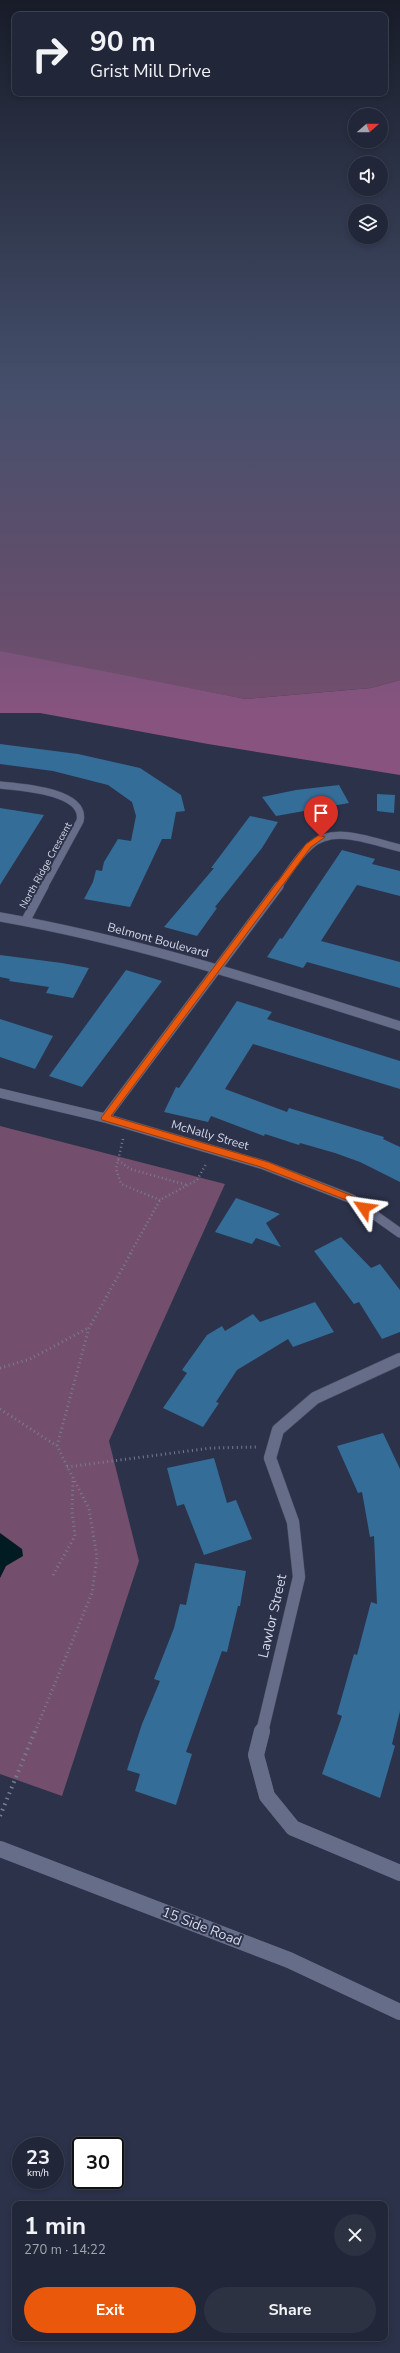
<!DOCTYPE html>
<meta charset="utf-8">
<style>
:root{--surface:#212638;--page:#2d3243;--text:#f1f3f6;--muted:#a2a5ae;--line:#3e4353;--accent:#ea580c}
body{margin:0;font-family:"Nunito Sans",sans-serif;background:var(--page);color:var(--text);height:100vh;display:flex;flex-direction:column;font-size:15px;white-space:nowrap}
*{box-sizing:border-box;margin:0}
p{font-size:13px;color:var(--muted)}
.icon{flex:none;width:22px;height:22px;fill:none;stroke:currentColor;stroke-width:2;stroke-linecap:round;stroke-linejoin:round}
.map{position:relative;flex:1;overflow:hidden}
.drawer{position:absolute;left:12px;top:2201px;width:376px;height:140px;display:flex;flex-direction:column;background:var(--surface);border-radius:8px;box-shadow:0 2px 6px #0003,0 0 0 1px var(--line)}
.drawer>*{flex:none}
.top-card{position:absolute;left:12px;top:12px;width:376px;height:84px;border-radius:8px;box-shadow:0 2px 6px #0003,0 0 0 1px var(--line);background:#212638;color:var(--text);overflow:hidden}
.needle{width:26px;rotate:70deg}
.controls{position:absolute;left:348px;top:108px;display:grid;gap:8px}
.controls a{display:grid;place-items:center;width:40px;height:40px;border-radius:50%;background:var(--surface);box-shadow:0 2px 6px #0003,0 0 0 1px var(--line);font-size:20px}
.speed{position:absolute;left:12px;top:2137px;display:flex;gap:8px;font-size:20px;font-weight:700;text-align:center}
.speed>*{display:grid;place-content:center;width:52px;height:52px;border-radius:50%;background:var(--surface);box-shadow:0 2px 6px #0003,0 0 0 1px var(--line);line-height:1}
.speed small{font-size:10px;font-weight:400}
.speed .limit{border:2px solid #111;border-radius:6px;background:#fff;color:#111}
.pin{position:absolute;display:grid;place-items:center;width:34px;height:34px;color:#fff;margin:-41px -17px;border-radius:50% 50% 50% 0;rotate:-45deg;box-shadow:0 0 4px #0007}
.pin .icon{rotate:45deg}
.me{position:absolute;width:44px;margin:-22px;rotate:302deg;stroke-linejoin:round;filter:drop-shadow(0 0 3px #0008)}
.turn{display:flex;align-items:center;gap:14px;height:84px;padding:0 12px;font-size:18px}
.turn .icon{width:52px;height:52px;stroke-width:2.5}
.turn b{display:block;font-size:28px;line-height:34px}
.round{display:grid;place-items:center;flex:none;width:42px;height:42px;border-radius:21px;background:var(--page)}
.head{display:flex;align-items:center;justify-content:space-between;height:68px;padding:0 12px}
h1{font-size:24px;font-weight:700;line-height:30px}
.primary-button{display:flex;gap:8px;margin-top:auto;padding:8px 12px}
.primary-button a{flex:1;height:46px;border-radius:24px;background:var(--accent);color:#fff;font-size:16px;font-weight:700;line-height:46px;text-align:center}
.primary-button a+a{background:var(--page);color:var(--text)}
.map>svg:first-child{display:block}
.green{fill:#744e6d}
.forest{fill:#88547f}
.water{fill:#001b21}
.building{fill:#346d98}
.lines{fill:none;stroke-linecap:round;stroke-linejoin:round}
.minor-far3-casing{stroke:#4b4f63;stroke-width:8}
.minor-far2-casing{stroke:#4b4f63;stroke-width:10}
.minor-far1-casing{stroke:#4b4f63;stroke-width:13}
.minor-casing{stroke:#4b4f63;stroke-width:16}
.tertiary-far1-casing{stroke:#4b4f63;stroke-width:10}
.tertiary-casing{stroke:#4b4f63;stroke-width:16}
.path-far2{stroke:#777c91;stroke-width:2.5;stroke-dasharray:1 3;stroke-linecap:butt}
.path-far1{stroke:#777c91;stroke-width:3;stroke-dasharray:1 3.5;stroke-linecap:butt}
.path{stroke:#777c91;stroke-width:4;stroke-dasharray:1.5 4.5;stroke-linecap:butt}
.minor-far3{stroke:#666d88;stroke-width:7}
.minor-far2{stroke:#666d88;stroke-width:9}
.minor-far1{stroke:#666d88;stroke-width:12}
.minor{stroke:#666d88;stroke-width:16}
.tertiary-far1{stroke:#666d88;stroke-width:9}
.tertiary{stroke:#666d88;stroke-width:16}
.route{fill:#ea580c;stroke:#983908}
.labels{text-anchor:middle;stroke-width:4;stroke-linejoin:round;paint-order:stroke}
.far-street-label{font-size:10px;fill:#d5d9e9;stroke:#2c324a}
.street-label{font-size:12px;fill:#d5d9e9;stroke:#2c324a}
.near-street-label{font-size:14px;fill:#d5d9e9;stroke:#2c324a}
</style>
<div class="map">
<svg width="400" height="2353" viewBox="0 0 400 2353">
<rect width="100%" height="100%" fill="#2c324a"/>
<path class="green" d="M 0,388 L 400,388 L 400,680 L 371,688 L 246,699 L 0,653 Z
M 0,1126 L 225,1184 L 109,1441 L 139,1561 L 62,1796 L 0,1774 Z"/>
<path class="forest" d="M 0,651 L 246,699 L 371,688 L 400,680 L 400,775 L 208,744 L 40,713 L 0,713 Z"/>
<path class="water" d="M 0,1533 L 22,1549 L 23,1556 L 6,1566 L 0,1578 Z"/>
<path class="building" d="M 0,744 L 78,754 L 140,768 L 181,795 L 185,811 L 176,812 L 171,839 L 162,839 L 130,907 L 84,899 L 93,882 L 96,870 L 102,871 L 104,862 L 118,839 L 131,841 L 136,816 L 132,802 L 108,785 L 53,771 L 0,764 Z
M 339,785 L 349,803 L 276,816 L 262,797 L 296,790 Z
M 377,794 L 395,795 L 394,813 L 377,811 Z
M 0,808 L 44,815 L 0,885 Z
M 250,816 L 278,822 L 262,848 L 215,907 L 217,908 L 197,936 L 164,927 L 214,868 L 211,868 Z
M 342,850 L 375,859 L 372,864 L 400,871 L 400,896 L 357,885 L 321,941 L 400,962 L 400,988 L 307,962 L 303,968 L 267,957 L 280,938 L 282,939 Z
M 0,955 L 62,963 L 89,968 L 73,998 L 46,993 L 49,987 L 9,981 L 10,979 L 0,977 Z
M 126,970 L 162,981 L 82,1087 L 49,1076 Z
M 237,1001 L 272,1012 L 267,1019 L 400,1061 L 400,1089 L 253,1044 L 225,1089 L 287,1112 L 289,1108 L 384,1137 L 383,1139 L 400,1147 L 400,1182 L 360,1162 L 335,1153 L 300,1143 L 299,1145 L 265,1134 L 264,1136 L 211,1116 L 208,1122 L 164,1112 L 176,1087 L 179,1088 Z
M 0,1019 L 53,1036 L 35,1069 L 0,1057 Z
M 236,1198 L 280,1214 L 266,1223 L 281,1247 L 256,1238 L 252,1244 L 215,1232 Z
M 341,1237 L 371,1268 L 380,1264 L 400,1290 L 400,1332 L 382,1339 L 359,1302 L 354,1304 L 314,1251 Z
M 315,1302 L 334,1332 L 293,1347 L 288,1339 L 237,1370 L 216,1402 L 219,1403 L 203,1427 L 163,1408 L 187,1373 L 182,1370 L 207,1335 L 222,1326 L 225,1331 L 253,1314 L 260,1322 Z
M 383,1433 L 400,1469 L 400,1711 L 392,1744 L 395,1746 L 380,1798 L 322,1774 L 342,1716 L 337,1714 L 354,1654 L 357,1655 L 371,1602 L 377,1604 L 374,1536 L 370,1537 L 362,1492 L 358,1493 L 337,1446 Z
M 214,1458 L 227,1503 L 236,1500 L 252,1539 L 204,1555 L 184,1504 L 177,1506 L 167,1468 Z
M 195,1563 L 246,1571 L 240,1606 L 238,1606 L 227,1652 L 222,1651 L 186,1752 L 192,1754 L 176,1805 L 135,1791 L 140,1774 L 127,1770 L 142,1724 L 160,1681 L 154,1679 L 174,1628 L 180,1604 L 186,1605 Z"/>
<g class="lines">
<defs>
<path id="minor-far3" d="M 0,785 C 20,787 87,791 80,821 L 44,887
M 278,887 C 288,874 297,857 310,846 C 333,824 373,842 400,848"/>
<path id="minor-far2" d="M 26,920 L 44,886
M 0,1093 L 105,1118 L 264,1165 L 352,1199 L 400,1233
M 105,1118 L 279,886"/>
<path id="minor-far1" d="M 262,1732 L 299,1577 L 293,1522 L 270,1458 L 278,1430 L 315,1398 L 400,1359"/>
<path id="minor" d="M 262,1731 L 256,1755 L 267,1796 L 293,1828 L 400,1873"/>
<path id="tertiary-far1" d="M 0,917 C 137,941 268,984 400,1026"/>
<path id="tertiary" d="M 0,1849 L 289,1960 L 400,2012"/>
</defs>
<use href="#minor-far3" class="minor-far3-casing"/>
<use href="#minor-far2" class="minor-far2-casing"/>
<use href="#minor-far1" class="minor-far1-casing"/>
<use href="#minor" class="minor-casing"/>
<use href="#tertiary-far1" class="tertiary-far1-casing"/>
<use href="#tertiary" class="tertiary-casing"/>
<path class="path-far2" d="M 123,1139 L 116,1169 L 121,1184 L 160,1200
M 118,1160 L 130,1169 L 187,1185
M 130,1254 L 160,1200 L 197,1180 L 206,1164"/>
<path class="path-far1" d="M 0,1368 L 30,1359 L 88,1328
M 0,1409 L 57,1446
M 67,1467 L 211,1448 L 256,1447
M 53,1575 L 75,1536 L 72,1512 L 73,1480
M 35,1732 L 92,1593 L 97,1557 L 89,1509 L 57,1446 L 89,1328 L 131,1253"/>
<path class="path" d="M 0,1816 L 35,1731"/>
<use href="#minor-far3" class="minor-far3"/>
<use href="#minor-far2" class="minor-far2"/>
<use href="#minor-far1" class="minor-far1"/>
<use href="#minor" class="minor"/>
<use href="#tertiary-far1" class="tertiary-far1"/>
<use href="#tertiary" class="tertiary"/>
</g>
<linearGradient id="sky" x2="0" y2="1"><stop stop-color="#181c29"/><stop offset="0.54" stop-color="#454f6b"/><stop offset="1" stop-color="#454f6b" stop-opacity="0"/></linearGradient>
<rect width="400" height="718" fill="url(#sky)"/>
<path class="route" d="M 319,835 L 325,837 L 311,847 L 111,1116 L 268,1162 L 355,1197 L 369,1208 L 364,1211 L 349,1201 L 261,1167 L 102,1120 L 101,1118 L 306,844 Z"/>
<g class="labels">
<g class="far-street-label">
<text transform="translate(45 865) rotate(-61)" y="4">North Ridge Crescent</text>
</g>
<g class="street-label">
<text transform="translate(158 940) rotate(15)" y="4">Belmont Boulevard</text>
<text transform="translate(210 1135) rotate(16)" y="4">McNally Street</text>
</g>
<g class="near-street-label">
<text transform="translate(272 1616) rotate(-77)" y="5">Lawlor Street</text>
<text transform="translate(202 1926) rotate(21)" y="5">15 Side Road</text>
</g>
</g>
</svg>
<div class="controls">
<a><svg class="needle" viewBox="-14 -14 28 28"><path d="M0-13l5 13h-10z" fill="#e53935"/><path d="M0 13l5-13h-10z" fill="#a2a5ae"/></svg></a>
<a><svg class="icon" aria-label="sound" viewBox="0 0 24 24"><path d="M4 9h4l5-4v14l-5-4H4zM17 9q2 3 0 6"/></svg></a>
<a><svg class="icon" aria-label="layers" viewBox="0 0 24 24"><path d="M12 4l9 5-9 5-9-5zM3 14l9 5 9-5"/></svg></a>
</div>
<div class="speed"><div>23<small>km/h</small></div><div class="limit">30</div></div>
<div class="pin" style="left:321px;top:837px;background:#d93025"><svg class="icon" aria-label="arrive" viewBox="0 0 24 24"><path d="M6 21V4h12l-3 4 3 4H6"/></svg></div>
<svg class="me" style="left:364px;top:1208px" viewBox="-20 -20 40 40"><path d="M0-17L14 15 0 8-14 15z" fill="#ea580c" stroke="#fff" stroke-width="4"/></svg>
<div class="top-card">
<div class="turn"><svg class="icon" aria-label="right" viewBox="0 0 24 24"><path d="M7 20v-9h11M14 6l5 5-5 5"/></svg><div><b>90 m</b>Grist Mill Drive</div></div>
</div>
<section class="drawer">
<div class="head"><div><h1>1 min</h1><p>270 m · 14:22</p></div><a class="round"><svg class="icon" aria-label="close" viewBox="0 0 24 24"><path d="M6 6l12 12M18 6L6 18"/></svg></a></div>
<div class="primary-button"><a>Exit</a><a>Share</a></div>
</section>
</div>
